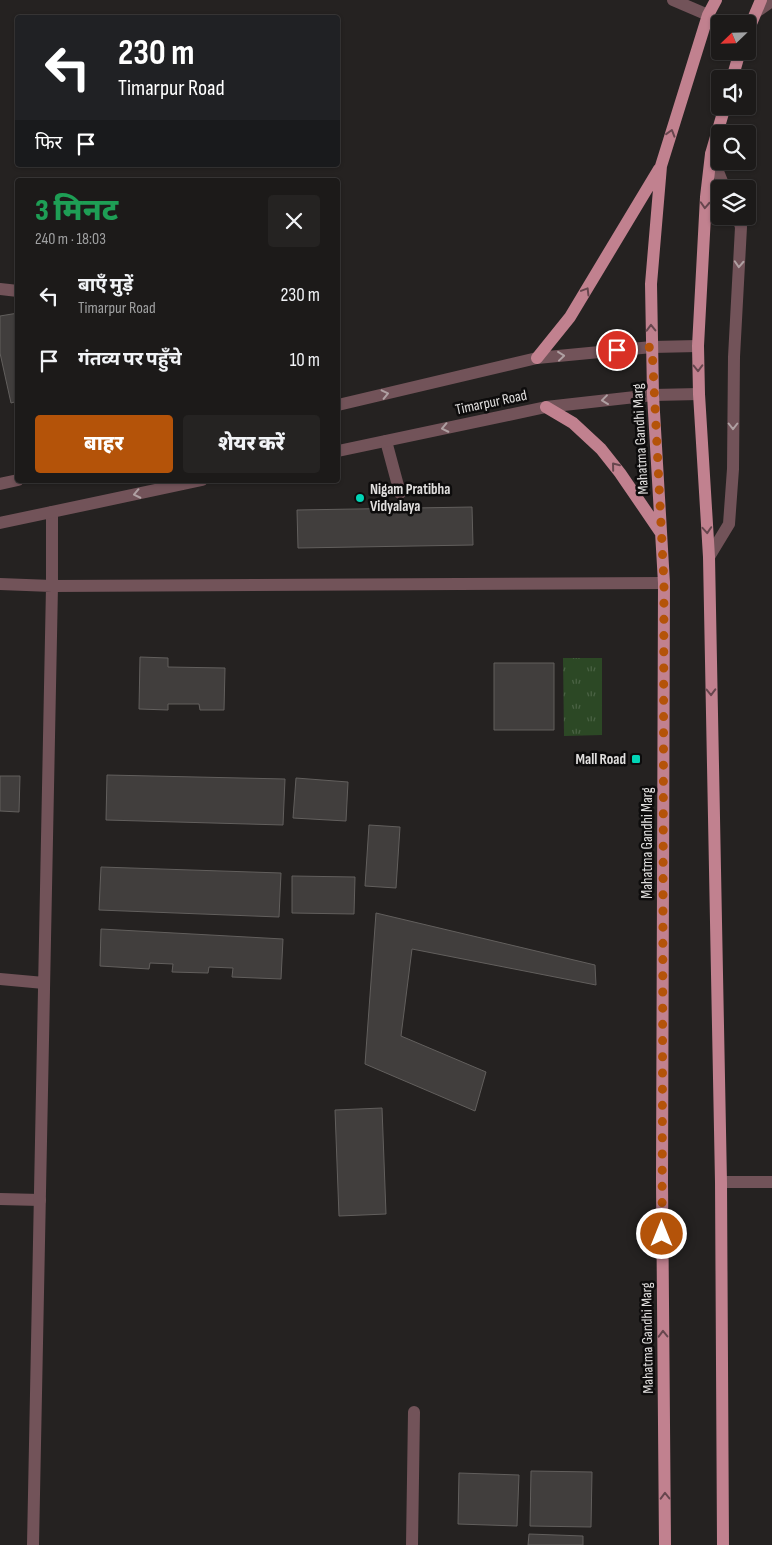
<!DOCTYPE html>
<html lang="hi">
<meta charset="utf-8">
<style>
:root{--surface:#1c1a19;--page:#252322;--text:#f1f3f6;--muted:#a0a1a2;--line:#3a3838;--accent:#b45309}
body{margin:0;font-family:"Sofia Sans Condensed","Noto Sans Devanagari",sans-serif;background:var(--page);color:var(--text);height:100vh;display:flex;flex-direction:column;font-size:19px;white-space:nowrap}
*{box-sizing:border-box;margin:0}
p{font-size:16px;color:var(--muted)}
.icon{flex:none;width:28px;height:28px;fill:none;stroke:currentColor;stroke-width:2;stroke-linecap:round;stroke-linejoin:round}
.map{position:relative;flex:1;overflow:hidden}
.drawer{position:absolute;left:15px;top:178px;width:325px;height:305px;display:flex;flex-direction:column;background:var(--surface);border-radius:5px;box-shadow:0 1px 4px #0004,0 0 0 1px var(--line)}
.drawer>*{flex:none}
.hud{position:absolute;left:15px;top:15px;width:325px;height:152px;border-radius:5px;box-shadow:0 1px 4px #0004,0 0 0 1px var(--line);background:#202124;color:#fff;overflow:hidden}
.needle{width:32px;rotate:247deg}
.buttons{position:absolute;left:711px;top:15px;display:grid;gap:10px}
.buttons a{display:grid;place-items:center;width:45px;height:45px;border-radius:5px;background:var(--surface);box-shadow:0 1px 4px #0004,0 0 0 1px var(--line);font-size:25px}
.pin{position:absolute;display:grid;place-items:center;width:42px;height:42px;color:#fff;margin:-21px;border:2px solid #fff;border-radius:50%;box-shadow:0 1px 5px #0007}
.me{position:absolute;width:55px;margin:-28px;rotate:0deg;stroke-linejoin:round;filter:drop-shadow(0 0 4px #0008)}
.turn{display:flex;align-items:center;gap:18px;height:105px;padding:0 20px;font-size:22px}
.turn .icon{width:65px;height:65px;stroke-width:2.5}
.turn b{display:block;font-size:35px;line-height:42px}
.then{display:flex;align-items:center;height:48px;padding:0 20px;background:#0003;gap:10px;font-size:19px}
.round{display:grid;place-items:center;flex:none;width:52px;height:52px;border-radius:5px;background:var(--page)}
.overview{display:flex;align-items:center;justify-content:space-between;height:85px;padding:0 20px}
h1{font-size:30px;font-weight:800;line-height:38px;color:#1e9e55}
.button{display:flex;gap:10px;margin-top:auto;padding:10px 20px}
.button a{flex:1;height:58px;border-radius:5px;background:var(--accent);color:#fff;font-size:20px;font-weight:800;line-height:58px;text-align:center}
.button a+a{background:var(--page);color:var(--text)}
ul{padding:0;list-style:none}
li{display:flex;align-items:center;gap:15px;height:65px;padding:0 20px}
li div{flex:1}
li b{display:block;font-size:19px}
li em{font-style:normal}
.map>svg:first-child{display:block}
.grass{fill:url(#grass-tufts)}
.building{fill:#413e3d;stroke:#625f5d}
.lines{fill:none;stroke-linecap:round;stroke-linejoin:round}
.service{stroke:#725359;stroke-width:12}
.minor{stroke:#725359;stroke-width:12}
.tertiary{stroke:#725359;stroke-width:12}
.primary{stroke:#c1818f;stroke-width:12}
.oneway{stroke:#67464e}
.oneway2{stroke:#afa0a2}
.route{stroke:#b45309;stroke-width:9;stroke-dasharray:0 16.2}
.poi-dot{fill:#01d5b6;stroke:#0d0c0c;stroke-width:2}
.labels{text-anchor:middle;stroke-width:5;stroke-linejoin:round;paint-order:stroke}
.street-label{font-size:15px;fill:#e1dfde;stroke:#0d0c0c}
.poi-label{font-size:15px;font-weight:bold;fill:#e1dfde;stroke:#0d0c0c;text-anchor:start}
</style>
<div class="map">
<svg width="772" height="1545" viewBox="0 0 772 1545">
<defs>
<pattern id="grass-tufts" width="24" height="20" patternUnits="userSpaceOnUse" patternTransform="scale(1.25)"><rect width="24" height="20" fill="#2c4825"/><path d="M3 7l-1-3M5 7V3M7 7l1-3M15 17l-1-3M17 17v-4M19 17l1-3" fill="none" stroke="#4a6244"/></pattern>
</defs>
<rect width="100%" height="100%" fill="#252221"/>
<path class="grass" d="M 563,658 L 602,658 L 602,735 L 564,736 Z"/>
<path class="building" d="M 18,313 L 18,401 L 11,403 L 0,353 L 0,316 Z
M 472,507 L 473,545 L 298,548 L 297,510 Z
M 140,657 L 168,658 L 168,667 L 225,668 L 224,710 L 200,710 L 199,704 L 168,704 L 168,710 L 139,709 Z
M 494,663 L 554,663 L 554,730 L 494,730 Z
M 107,775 L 285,779 L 283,825 L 106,820 Z
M 0,776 L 20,776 L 19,812 L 0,811 Z
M 296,778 L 348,782 L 346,821 L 293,818 Z
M 369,825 L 400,827 L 396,888 L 365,886 Z
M 101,867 L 281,873 L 279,917 L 99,910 Z
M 292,876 L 355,877 L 354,914 L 292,913 Z
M 376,913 L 595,965 L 596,985 L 412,949 L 401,1036 L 486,1072 L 475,1111 L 365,1064 Z
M 101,929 L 283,939 L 281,979 L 232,977 L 233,968 L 209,967 L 208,973 L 172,972 L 173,964 L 150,963 L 149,969 L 100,966 Z
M 382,1108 L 386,1214 L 339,1216 L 335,1110 Z
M 531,1471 L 592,1472 L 591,1527 L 530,1526 Z
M 459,1473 L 519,1475 L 517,1526 L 458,1524 Z
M 529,1534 L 583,1536 L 583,1545 L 528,1545 Z"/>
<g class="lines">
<path class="service" d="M 673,0 L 708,15
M 0,289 L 18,291
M 386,441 L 400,493
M 0,1199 L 40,1200
M 412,1545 L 414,1412"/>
<path class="minor" d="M 0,584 L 52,586 L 664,583
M 0,979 L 44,983
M 33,1545 L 52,586 L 52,512"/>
<path class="tertiary" d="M 756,12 L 772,1
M 711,154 L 725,189
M 338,405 L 537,358 L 652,347 L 698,346
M 338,451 L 546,407 L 653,395 L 699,394
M 0,484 L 18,480
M 0,523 L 202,480
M 709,557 L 729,524 L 733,469 L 734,357 L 741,227 L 737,216
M 721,1182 L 772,1182"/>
<path class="primary" d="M 748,31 L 761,0
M 732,79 L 740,51
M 537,358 L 570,317 L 659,169
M 546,407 L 573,423 L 601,449 L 620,473 L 661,533
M 665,1545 L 662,1182 L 664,583 L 653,395 L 651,284 L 661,166 L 708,15 L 716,0
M 723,1545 L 721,1182 L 709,557 L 699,394 L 698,346 L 706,197 L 711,154 L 725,106"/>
</g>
<defs><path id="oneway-chevron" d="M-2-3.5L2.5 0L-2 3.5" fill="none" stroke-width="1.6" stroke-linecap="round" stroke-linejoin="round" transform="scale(1.25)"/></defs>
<g class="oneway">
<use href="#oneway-chevron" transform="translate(671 133) rotate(-73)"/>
<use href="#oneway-chevron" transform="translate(705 205) rotate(93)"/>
<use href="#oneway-chevron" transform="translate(586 291) rotate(-59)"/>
<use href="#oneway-chevron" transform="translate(651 328) rotate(-91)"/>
<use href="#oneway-chevron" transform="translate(698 368) rotate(89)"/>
<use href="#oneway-chevron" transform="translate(615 466) rotate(-129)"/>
<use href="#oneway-chevron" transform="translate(707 530) rotate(86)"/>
<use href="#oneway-chevron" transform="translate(711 692) rotate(89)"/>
<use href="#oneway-chevron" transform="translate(663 1334) rotate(-91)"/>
<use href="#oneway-chevron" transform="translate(665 1496) rotate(-91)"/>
</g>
<g class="oneway2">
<use href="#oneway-chevron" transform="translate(739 264) rotate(93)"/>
<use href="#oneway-chevron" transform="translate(561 356) rotate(-6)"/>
<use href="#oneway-chevron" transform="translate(385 394) rotate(-13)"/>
<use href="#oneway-chevron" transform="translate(605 400) rotate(173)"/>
<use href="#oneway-chevron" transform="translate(733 426) rotate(90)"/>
<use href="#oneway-chevron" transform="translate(445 428) rotate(168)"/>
<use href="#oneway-chevron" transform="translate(137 494) rotate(168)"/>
</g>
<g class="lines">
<path class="route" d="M 617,350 L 652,347 L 664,583 L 662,1234"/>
</g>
<g class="poi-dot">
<circle cx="360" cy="498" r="5"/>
<rect x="631" y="754" width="10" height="10" rx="2.5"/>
</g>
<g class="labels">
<g class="street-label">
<text transform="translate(491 402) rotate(-12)" y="5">Timarpur Road</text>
<text transform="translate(640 439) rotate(-93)" y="5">Mahatma Gandhi Marg</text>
<text transform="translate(647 843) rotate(-90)" y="5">Mahatma Gandhi Marg</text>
<text transform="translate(647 1338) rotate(-91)" y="5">Mahatma Gandhi Marg</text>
</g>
<g class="poi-label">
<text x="370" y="494">Nigam Pratibha<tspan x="370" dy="17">Vidyalaya</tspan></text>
<text x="626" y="764" text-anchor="end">Mall Road</text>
</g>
</g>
</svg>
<div class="buttons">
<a><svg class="needle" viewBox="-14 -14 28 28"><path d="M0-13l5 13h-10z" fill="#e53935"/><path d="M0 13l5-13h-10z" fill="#a0a1a2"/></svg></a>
<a><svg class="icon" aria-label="sound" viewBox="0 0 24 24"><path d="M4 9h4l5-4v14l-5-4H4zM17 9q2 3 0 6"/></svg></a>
<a><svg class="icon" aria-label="search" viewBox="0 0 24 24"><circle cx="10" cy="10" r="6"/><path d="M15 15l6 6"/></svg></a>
<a><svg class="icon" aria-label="layers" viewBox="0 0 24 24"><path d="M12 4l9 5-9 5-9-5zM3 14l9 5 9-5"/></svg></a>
</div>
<div class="pin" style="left:617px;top:350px;background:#d93025"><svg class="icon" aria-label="arrive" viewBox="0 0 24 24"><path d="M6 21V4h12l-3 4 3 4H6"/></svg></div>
<svg class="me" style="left:662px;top:1234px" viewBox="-20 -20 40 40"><circle r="17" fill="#b45309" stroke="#fff" stroke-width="3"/><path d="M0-11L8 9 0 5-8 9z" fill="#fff"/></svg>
<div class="hud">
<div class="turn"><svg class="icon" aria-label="left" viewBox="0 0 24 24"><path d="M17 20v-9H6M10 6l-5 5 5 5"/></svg><div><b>230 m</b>Timarpur Road</div></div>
<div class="then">फिर<svg class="icon" aria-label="arrive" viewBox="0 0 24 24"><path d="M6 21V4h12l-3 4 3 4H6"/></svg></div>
</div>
<section class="drawer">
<div class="overview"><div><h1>3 मिनट</h1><p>240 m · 18:03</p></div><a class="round"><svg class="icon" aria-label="close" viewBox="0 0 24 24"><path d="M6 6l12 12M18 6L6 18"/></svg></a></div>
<ul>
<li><svg class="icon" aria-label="left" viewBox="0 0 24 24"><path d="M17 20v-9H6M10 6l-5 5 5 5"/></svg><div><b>बाएँ मुड़ें</b><p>Timarpur Road</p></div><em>230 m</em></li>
<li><svg class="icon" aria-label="arrive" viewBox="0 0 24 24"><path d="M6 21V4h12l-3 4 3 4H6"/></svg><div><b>गंतव्य पर पहुँचे</b></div><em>10 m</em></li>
</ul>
<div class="button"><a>बाहर</a><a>शेयर करें</a></div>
</section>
</div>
